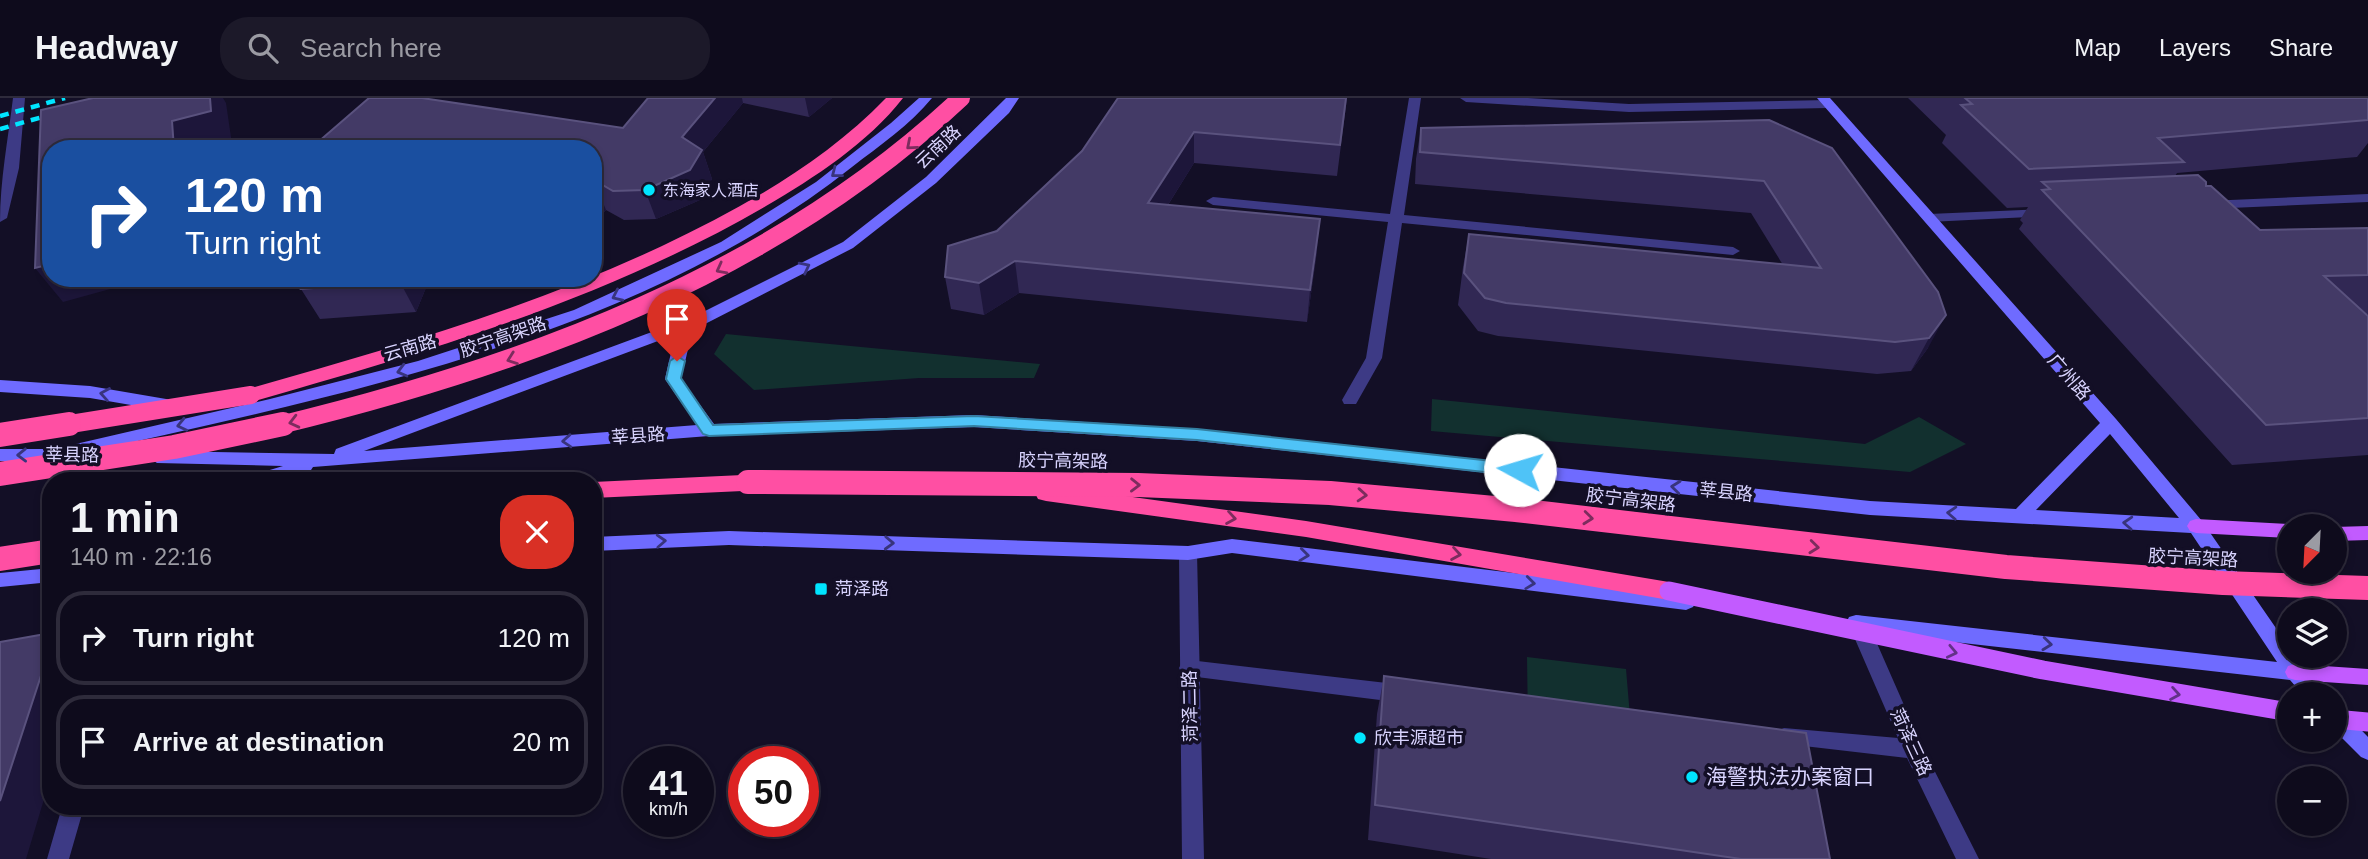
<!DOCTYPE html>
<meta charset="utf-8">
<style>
:root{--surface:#0e0b1c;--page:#1c1929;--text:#f1f3f6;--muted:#9b9ba3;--line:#2e2b3b}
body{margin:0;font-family:Arial,"Noto Sans SC",sans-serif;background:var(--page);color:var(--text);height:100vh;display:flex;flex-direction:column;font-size:26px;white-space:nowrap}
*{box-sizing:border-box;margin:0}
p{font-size:23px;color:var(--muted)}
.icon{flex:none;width:38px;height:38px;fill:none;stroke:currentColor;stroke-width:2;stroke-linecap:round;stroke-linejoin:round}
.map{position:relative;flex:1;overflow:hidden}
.sheet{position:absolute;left:42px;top:374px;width:560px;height:343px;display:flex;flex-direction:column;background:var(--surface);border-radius:28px;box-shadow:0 4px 10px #0003,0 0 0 2px var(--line)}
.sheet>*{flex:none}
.top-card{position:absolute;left:42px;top:42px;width:560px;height:147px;border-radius:28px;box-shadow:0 4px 10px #0003,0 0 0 2px var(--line);background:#1a4fa0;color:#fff;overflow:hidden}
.needle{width:46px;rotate:204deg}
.buttons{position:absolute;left:2277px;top:416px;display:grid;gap:14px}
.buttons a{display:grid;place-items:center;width:70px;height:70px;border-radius:50%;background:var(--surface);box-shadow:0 4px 10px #0003,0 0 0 2px var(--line);font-size:35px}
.speed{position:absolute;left:623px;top:648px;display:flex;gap:14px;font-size:35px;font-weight:700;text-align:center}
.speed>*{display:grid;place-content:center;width:91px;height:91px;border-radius:50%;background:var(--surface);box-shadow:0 4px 10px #0003,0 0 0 2px var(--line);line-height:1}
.speed small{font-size:18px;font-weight:400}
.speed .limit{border:10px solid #d22;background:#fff;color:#111}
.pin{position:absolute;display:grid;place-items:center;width:60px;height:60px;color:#fff;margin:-72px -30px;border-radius:50% 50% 50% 0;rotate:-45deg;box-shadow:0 0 7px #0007}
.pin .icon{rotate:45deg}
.me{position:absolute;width:77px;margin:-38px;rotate:276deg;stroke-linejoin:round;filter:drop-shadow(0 0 5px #0008)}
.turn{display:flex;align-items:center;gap:24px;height:147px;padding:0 28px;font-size:32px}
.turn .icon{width:91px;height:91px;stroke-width:2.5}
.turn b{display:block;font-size:49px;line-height:60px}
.round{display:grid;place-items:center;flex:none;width:74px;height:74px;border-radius:28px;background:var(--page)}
.headline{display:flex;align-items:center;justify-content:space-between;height:119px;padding:0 28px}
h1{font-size:42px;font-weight:700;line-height:52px}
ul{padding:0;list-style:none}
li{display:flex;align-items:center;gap:21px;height:94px;margin:0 14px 10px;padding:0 14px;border:4px solid var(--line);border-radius:28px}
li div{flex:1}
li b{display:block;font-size:26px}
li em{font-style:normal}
header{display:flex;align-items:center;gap:42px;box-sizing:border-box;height:98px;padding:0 35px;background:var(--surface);border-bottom:2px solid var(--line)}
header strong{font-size:33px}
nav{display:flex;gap:38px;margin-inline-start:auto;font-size:24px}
.search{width:490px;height:63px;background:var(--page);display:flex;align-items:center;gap:18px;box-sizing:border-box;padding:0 24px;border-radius:28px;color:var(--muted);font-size:26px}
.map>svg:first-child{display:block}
.green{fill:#12302f}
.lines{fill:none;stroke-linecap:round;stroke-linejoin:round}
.lane{fill:#3d3a85;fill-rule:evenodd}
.street{fill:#3d3a85;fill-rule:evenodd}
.secondary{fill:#6f6bff;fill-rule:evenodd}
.primary{fill:#c25bff;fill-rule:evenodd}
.highway{fill:#ff4fa3;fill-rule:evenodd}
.rail{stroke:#00e5ff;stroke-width:4.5;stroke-dasharray:9 7;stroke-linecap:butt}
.primary-bridge{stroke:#c25bff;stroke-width:19}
.highway-bridge-far1{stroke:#ff4fa3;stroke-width:18}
.highway-bridge{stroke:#ff4fa3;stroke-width:24}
.wall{fill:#312854}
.shaded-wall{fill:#1d163a}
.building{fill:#433a66;stroke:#5a527e;stroke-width:2}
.oneway{stroke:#7d2c5e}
.oneway2{stroke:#38347d}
.oneway3{stroke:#623188}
.route{fill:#4fc3f7;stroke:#337fa1;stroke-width:2}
.poi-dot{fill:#00e5ff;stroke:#130f26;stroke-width:2.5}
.labels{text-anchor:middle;stroke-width:7;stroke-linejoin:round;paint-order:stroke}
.far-poi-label{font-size:16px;fill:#d9d4ff;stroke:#130f26;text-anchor:start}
.street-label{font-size:18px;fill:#d9d4ff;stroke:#130f26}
.poi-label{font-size:18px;fill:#d9d4ff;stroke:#130f26;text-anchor:start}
.near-poi-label{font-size:21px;fill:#d9d4ff;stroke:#130f26;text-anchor:start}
</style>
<header>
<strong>Headway</strong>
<div class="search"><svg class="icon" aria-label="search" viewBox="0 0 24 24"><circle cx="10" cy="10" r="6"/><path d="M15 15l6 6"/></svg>Search here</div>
<nav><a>Map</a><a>Layers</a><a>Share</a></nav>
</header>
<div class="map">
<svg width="2368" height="761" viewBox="0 0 2368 761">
<rect width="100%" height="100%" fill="#130f26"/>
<path class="green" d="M 726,236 L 1040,266 L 1034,280 L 919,280 L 754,292 L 714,256 Z
M 1432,301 L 1865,346 L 1919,319 L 1966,346 L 1910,374 L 1431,333 Z
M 1527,559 L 1626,571 L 1632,642 L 1528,628 Z"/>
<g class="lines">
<path class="lane" d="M 1858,517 L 1865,519 L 1868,525 L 1922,648 L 1979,761 L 1956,761 L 1907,660 L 1777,645 L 1774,639 L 1777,633 L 1784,630 L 1898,640 L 1848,525 L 1851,519 Z
M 1189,562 L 1404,587 L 1411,590 L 1414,596 L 1411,602 L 1404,605 L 1189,578 L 1182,576 L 1179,570 L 1182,564 Z
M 62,709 L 84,709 L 69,761 L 47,761 Z"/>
<path class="street" d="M 13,0 L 25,0 L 19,70 L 7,120 L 0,124 C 0,83 8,41 13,0 Z
M 1409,0 L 1421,0 L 1404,117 L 1733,149 L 1740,153 L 1733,157 L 1402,125 L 1382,260 L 1356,306 L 1344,306 L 1342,302 L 1366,260 L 1388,124 L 1213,107 L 1206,103 L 1213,99 L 1390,116 Z
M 1460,0 L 1528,0 L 1629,6 L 1828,2 L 1834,6 L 1828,10 L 1629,14 L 1466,4 Z
M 2368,96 L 2368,104 L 2207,111 L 2200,107 L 2207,103 Z
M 2046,111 L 2053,115 L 2051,118 L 1929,124 L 1922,120 L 1929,116 Z
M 1188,448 L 1195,450 L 1197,455 L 1204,761 L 1182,761 L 1179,455 L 1181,450 Z"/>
<path class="secondary" d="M 919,0 L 932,0 C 910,27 879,48 852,69 C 636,240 344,296 81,356 L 79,361 L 73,363 L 0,363 L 0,351 L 54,351 L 270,301 L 418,263 L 574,212 L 721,144 L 816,84 L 891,25 Z
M 1006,0 L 1019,0 L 1009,15 L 936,85 L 853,150 L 705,226 L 689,247 L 681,281 L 714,326 L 974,317 L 1197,331 L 1870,403 L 2016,411 L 2100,325 L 1817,0 L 1830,0 L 2116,321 L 2202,423 L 2289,549 L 2289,558 L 2295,558 L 2326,597 L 2303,597 L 2290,582 L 1856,533 L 1849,531 L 1846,525 L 1849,519 L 1856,517 L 2277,564 L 2191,435 L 1870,417 L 1197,343 L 974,329 L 709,338 L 313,369 L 311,372 L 276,383 L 247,383 L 250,378 L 283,368 L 157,365 L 148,359 L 157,353 L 334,356 L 336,351 L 695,218 L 843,144 L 926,79 ZM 682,234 L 673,246 L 665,281 L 697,327 L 364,353 ZM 2110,336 L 2179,420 L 2036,412 Z
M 0,282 L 90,288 L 172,302 L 180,308 L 172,314 L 90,300 L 0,294 Z
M 729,433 L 1188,448 L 1232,441 L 1686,496 L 1693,499 L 1696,504 L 1693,509 L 1686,512 L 1232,455 L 1188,462 L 729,447 L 593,453 L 593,439 Z
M 51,470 L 51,484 L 0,489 L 0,475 Z
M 2334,608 L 2341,611 L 2368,639 L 2368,662 L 2361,659 L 2334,632 Z"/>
<path class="primary" d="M 2196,421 L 2289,426 L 2296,429 L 2289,429 L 2289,440 L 2196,435 L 2190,433 L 2187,428 L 2190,423 Z
M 2368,428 L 2368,442 L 2334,443 L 2334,429 Z
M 2295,566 L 2368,571 L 2368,587 L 2295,582 L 2288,580 L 2285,574 L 2288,568 Z"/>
<path class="highway" d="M 886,0 L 903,0 C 868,45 814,80 766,108 C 606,201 428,254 251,304 L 244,302 L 241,297 L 244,292 C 387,252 530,210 662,148 C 744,109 823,65 886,0 Z
M 765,376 L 772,379 L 776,384 L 772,389 L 765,392 L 593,400 L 593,384 Z
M 1046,387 L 1306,423 L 1669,484 L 1677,487 L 1680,493 L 1677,499 L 1669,502 L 1306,439 L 1046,403 L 1038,401 L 1035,395 L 1038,389 Z"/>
<path class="rail" d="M 0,18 L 65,0
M 0,31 L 60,14"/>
<path class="primary-bridge" d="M 1669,493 L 2043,572 L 2289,614
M 2334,621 L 2368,624"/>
<path class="highway-bridge-far1" d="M 58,328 L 251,297
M 276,328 C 524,268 772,178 961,0"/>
<path class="highway-bridge" d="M 0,337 L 69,326
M 0,376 L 174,349 L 283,326
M 748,384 L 1138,387 L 1330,395 L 1516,412 L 2006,469 L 2223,485 L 2368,490
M 0,461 L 51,453"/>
</g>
<path class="wall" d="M 648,0 L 832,0 L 809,19 L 743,5 L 703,54 L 712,81 L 700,102 L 656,121 L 624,122 L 606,112 L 593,127 L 593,51 L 623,30 Z
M 1118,0 L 1347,0 L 1337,78 L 1194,65 L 1168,107 L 1317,153 L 1307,224 L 1019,195 L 984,217 L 951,211 L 945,179 L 1082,53 Z
M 1908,0 L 2368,0 L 2368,45 L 2357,59 L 2177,75 L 2175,78 L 2206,88 L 2260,132 L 2368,130 L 2368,216 L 2367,216 L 2368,218 L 2368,357 L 2232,367 L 2019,131 L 2023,125 L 2020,122 L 2028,109 L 2007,110 L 1942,45 L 1946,37 Z
M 1769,22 L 1938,194 L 1928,250 L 1911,273 L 1877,276 L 1498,238 L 1478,233 L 1458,207 L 1463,169 L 1469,136 L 1783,167 L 1751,115 L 1415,86 L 1416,61 L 1421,30 Z
M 306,180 L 430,180 L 416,214 L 320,221 L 301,191 Z
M 1384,578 L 1830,761 L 1491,761 L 1368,742 L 1377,616 Z"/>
<path class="shaded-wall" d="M 210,0 L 223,0 L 226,5 L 232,46 L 212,51 L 174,51 L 172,23 Z
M 715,0 L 742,0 L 743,5 L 703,54 L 712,81 L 700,102 L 656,121 L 645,92 L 682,39 Z
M 805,0 L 832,0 L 809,19 Z
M 1194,34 L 1194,65 L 1149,137 L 1148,105 Z
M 594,82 L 606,112 L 593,127 L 593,84 Z
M 1320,121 L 1317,153 L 1307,224 L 1310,192 Z
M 1015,163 L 1019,195 L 984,217 L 979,185 Z
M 51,166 L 51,180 L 150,180 L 63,204 L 35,170 Z
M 401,180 L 430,180 L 416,214 L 400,184 Z
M 1946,217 L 1928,250 L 1911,273 L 1929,240 Z
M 51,547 L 51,678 L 26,761 L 0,761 L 0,703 Z"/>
<path class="building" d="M 93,0 L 210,0 L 211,13 L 172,23 L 174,51 L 51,51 L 51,166 L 35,170 L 41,12 Z
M 369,0 L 422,0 L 623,30 L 648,0 L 715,0 L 682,39 L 702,52 L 690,72 L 645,92 L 613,93 L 594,82 L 593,84 L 593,51 L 310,51 Z
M 1118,0 L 1346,0 L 1340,47 L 1194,34 L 1148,105 L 1320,121 L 1310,192 L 1015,163 L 979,185 L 945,179 L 948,148 L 997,133 L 1082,53 Z
M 1965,0 L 2368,0 L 2368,22 L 2158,40 L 2184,64 L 2029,71 L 1961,7 L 1972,6 Z
M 1769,22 L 1832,50 L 1938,194 L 1946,217 L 1929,240 L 1895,244 L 1506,205 L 1485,200 L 1464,175 L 1469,136 L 1821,170 L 1764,83 L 1420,54 L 1421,30 Z
M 2198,77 L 2206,84 L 2206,88 L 2211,88 L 2260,132 L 2368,130 L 2368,177 L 2324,178 L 2368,218 L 2368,320 L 2266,327 L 2042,92 L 2050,91 L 2042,84 Z
M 306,180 L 401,180 L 400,184 L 301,191 Z
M 51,535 L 51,547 L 0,703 L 0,544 Z
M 1384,578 L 1806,635 L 1830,761 L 1741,761 L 1375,707 Z"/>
<defs><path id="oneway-chevron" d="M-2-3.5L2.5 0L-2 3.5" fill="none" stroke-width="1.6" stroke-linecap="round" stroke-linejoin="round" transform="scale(1.75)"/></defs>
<g class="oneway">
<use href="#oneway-chevron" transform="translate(911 47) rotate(139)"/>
<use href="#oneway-chevron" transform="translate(721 171) rotate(152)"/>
<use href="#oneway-chevron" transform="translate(512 261) rotate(160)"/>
<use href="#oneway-chevron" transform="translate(294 324) rotate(166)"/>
<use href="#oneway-chevron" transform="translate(1135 387) rotate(1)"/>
<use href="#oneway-chevron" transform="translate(1362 397) rotate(4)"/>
<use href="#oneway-chevron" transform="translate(1231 420) rotate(9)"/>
<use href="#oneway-chevron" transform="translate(1588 420) rotate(6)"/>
<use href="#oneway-chevron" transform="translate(1814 449) rotate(6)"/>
<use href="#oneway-chevron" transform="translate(1456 456) rotate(9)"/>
</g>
<g class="oneway2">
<use href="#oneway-chevron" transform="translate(836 75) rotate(142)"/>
<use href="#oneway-chevron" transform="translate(805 169) rotate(-27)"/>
<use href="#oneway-chevron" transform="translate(617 198) rotate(155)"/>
<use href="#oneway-chevron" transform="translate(402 273) rotate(165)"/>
<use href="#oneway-chevron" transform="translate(105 296) rotate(-170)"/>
<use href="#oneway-chevron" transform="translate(182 327) rotate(167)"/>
<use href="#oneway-chevron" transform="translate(567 343) rotate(176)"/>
<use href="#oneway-chevron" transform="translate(22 357) rotate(179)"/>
<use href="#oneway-chevron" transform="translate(1676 389) rotate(-174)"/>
<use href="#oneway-chevron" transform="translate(1952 415) rotate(-177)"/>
<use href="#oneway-chevron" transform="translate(2128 425) rotate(-177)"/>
<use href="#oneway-chevron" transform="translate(661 443) rotate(-3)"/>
<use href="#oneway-chevron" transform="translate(889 445) rotate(2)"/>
<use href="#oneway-chevron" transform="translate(1304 457) rotate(7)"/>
<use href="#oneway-chevron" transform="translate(1530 485) rotate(7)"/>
<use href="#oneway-chevron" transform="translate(2047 546) rotate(6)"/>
</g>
<g class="oneway3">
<use href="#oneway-chevron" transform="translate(1952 554) rotate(12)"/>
<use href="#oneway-chevron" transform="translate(2175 596) rotate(10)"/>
</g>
<path class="route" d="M 677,258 L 685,263 L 681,280 L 713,327 L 974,318 L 1197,331 L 1520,366 L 1528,372 L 1520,378 L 1197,342 L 974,328 L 709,338 L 703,336 L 666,281 L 670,263 Z"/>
<g class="poi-dot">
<circle cx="649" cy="92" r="7"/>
<rect x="814" y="484" width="14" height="14" rx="3.5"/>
<circle cx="1360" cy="640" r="7"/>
<circle cx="1692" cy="679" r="7"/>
</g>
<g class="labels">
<g class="far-poi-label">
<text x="663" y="98">东海家人酒店</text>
</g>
<g class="street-label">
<text transform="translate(938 49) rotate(-43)" y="6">云南路</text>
<text transform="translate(503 239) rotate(-19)" y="6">胶宁高架路</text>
<text transform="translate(410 250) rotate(-16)" y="6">云南路</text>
<text transform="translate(2069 279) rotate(49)" y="6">广州路</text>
<text transform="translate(638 338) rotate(-4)" y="6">莘县路</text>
<text transform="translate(72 357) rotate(1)" y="6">莘县路</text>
<text transform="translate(1063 363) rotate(1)" y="6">胶宁高架路</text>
<text transform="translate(1726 394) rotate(6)" y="6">莘县路</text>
<text transform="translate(1631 402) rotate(7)" y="6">胶宁高架路</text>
<text transform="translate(2193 460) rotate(3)" y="6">胶宁高架路</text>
<text transform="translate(1190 608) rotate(-91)" y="6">菏泽二路</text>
<text transform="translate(1911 644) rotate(65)" y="6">菏泽三路</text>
</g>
<g class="poi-label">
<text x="835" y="497">菏泽路</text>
<text x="1374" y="646">欣丰源超市</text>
</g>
<g class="near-poi-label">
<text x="1706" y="686">海警执法办案窗口</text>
</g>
</g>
</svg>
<div class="buttons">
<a><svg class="needle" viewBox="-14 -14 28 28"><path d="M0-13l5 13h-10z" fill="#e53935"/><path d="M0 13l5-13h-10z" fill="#9b9ba3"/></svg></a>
<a><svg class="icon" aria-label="layers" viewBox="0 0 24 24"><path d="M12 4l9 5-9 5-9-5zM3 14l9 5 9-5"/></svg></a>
<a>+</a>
<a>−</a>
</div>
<div class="speed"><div>41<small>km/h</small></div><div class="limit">50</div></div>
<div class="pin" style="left:677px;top:263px;background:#d93025"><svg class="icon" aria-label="arrive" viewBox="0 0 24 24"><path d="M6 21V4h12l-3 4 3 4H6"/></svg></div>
<svg class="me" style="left:1520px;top:372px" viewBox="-20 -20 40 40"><circle r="19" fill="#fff"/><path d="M0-13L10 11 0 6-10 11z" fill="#4fc3f7"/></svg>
<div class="top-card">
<div class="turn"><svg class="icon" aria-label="right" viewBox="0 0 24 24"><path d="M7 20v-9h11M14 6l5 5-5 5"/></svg><div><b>120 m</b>Turn right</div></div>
</div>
<section class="sheet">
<div class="headline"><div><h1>1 min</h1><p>140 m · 22:16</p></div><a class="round" style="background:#d93025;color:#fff"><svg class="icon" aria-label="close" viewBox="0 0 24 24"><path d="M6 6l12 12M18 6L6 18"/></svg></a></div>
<ul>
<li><svg class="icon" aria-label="right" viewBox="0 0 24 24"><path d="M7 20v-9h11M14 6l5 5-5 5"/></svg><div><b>Turn right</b></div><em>120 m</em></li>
<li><svg class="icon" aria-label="arrive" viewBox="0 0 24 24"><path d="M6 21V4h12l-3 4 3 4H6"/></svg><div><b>Arrive at destination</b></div><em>20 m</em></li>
</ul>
</section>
</div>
